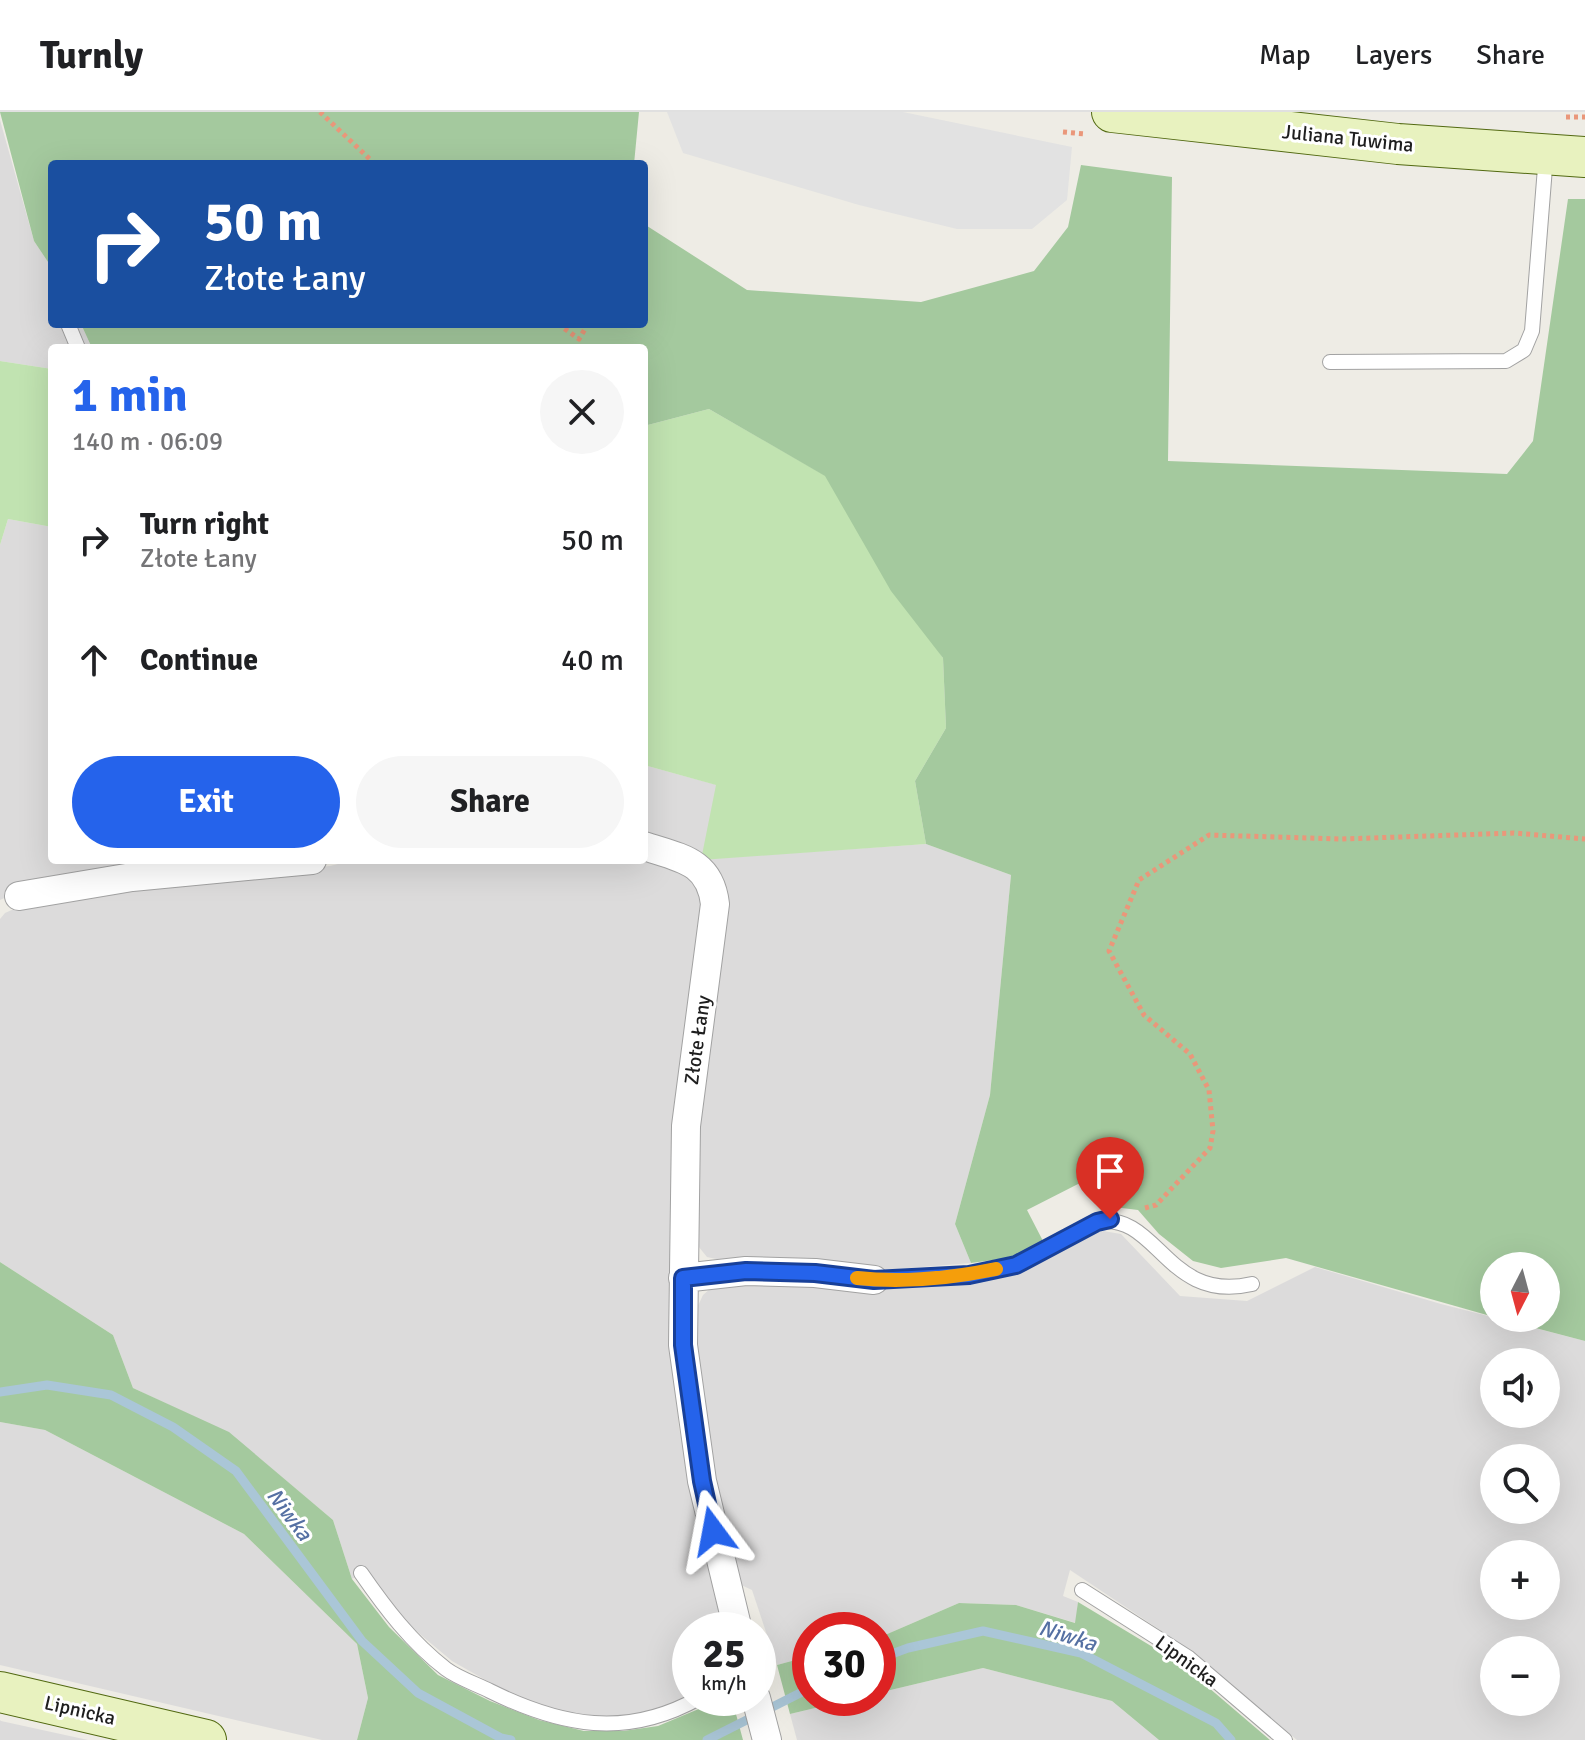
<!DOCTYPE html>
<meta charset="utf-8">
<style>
:root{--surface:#fff;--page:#f6f6f6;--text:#202124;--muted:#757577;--line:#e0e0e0;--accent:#2563eb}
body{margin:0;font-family:Signika,sans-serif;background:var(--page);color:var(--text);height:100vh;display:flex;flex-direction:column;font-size:30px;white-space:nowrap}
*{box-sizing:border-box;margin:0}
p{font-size:26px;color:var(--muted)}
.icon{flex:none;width:44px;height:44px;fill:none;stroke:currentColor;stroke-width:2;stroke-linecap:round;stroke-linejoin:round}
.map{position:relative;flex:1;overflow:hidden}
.panel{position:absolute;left:48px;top:232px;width:600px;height:520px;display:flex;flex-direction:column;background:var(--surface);border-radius:8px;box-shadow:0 8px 32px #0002}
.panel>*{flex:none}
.banner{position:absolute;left:48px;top:48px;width:600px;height:168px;border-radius:8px;box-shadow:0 8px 32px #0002;background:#1a4fa0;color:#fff;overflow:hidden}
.needle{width:52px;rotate:186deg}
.buttons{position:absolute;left:1480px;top:1140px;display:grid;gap:16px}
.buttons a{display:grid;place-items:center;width:80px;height:80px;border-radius:50%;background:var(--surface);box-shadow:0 8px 32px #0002;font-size:40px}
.speed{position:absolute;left:672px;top:1500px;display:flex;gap:16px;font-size:40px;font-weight:700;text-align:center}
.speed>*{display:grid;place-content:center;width:104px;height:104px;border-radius:50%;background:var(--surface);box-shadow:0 8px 32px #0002;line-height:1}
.speed small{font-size:20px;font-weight:400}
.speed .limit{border:12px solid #d22;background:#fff;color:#111}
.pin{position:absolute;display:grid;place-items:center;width:68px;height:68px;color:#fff;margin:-82px -34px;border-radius:50% 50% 50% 0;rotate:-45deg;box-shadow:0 0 8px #0007}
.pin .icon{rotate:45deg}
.me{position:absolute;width:88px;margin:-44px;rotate:347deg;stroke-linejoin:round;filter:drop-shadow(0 0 6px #0008)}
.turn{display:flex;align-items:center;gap:28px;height:168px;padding:0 24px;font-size:36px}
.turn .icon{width:104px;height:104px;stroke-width:2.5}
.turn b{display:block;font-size:56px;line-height:68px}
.round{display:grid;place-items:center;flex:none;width:84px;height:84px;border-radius:42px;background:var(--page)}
.summary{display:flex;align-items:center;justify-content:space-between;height:136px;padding:0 24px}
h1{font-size:48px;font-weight:700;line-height:60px;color:var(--accent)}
.button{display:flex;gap:16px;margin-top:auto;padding:16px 24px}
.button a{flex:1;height:92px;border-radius:48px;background:var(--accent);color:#fff;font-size:32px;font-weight:700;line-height:92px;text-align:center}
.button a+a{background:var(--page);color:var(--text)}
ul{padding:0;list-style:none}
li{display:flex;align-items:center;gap:24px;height:120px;padding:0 24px}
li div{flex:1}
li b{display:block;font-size:30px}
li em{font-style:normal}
header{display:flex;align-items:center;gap:48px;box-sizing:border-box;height:112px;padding:0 40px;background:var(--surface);border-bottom:2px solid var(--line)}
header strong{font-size:38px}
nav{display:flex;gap:44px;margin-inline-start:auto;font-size:28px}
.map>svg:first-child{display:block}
.residential{fill:#dcdbdb;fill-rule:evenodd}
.grass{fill:#c1e3b1}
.forest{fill:#a4c99e}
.parking{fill:#e2e2e2}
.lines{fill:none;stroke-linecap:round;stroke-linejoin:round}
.stream{stroke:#aac6d7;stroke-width:9}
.lane-casing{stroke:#a2a2a2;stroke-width:16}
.street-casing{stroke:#a2a2a2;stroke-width:30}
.secondary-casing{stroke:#526911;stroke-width:42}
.path{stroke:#ea977a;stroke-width:5;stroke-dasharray:4 4;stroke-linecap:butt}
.lane{stroke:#fff;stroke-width:14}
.street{stroke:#fff;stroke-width:28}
.secondary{stroke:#e8f2bf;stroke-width:40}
.route-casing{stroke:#184099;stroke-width:20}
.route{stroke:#2563eb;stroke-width:14}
.slow{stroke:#f59e0b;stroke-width:14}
.labels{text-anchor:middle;stroke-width:6;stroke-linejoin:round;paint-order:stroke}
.street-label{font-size:20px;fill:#1e1e1e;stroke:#fff}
.water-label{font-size:22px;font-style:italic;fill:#5570a3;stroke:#fff}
</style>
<header>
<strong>Turnly</strong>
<nav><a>Map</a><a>Layers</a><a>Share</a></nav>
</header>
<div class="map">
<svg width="1585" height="1628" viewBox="0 0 1585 1628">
<rect width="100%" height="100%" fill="#eeece5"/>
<path class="residential" d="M 0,8 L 34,129 L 52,156 L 52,212 L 81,212 L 92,236 L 52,236 L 52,257 L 0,249 Z
M 8,407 L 52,415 L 52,748 L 249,748 L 19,779 L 0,788 L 0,433 Z
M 644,653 L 717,673 L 702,747 L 926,732 L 1011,763 L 990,983 L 955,1112 L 971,1151 L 885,1158 L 739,1152 L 707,1145 L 694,1129 L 688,1102 L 724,793 L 724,769 L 717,758 L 644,727 Z
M 354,748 L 671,750 L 703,776 L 672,1236 L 679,1316 L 723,1518 L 690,1518 L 690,1583 L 660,1597 L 628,1605 L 593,1606 L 553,1599 L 510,1582 L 452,1549 L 403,1508 L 364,1459 L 352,1467 L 333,1408 L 229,1321 L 133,1276 L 113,1223 L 0,1150 L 0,807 L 5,801 L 23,793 L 102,777 L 330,754 Z
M 1103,1119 L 1121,1122 L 1180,1184 L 1247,1189 L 1315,1155 L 1441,1192 L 1585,1229 L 1585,1628 L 1297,1628 L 1193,1540 L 1070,1458 L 1063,1484 L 1078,1490 L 1076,1511 L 1016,1493 L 959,1491 L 878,1526 L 878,1518 L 810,1518 L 810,1544 L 777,1553 L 752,1478 L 739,1472 L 718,1386 L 696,1233 L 696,1198 L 703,1183 L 717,1171 L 965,1170 L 1011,1162 L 1082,1123 ZM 1494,1250 L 1546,1250 L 1546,1302 L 1494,1302 ZM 1494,1346 L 1546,1346 L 1546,1398 L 1494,1398 ZM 1494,1442 L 1546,1442 L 1546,1494 L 1494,1494 ZM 1494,1538 L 1546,1538 L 1546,1590 L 1494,1590 Z
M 0,1310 L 45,1318 L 244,1422 L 357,1532 L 368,1586 L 357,1628 L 322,1628 L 0,1553 Z
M 983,1556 L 1112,1589 L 1159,1628 L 797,1628 L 790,1602 L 857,1586 L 878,1586 L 878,1581 Z
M 0,1608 L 1,1609 L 88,1628 L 0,1628 Z"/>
<path class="grass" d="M 0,249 L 52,257 L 52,415 L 8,407 L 0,433 Z
M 709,297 L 826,364 L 943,546 L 946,616 L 915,669 L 926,732 L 701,748 L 716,673 L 644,653 L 644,314 Z"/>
<path class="forest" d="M 0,0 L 639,0 L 634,52 L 52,52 L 52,156 L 34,129 Z
M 1081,53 L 1172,65 L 1168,349 L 1507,362 L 1533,329 L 1568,87 L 1585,87 L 1585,1229 L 1497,1206 L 1546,1206 L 1546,1154 L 1494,1154 L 1494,1205 L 1286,1146 L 1221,1156 L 1193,1149 L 1159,1122 L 1138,1098 L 1098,1093 L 1080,1071 L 1027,1098 L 1043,1129 L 1015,1145 L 971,1151 L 955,1112 L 990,983 L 1011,763 L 926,732 L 915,669 L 946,616 L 943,546 L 891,479 L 825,364 L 709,297 L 644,314 L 644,236 L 92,236 L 81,212 L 644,212 L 644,112 L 747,178 L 921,190 L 1034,159 L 1068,115 Z
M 0,1150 L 113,1223 L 133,1276 L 229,1320 L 333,1408 L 352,1467 L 389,1515 L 438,1563 L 490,1589 L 539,1608 L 584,1619 L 623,1619 L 658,1614 L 725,1586 L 733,1591 L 743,1628 L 357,1628 L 368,1586 L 357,1532 L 244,1422 L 45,1318 L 0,1310 Z
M 1078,1490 L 1181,1552 L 1270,1628 L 1159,1628 L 1112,1589 L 983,1556 L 878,1581 L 878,1526 L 959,1491 L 1016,1493 L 1075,1511 Z
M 810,1544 L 810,1586 L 857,1586 L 790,1602 L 777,1553 Z"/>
<path class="parking" d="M 667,0 L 903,0 L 1072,35 L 1067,88 L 1032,117 L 957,117 L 859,93 L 683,41 Z"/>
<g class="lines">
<path class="stream" d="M 0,1280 L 47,1273 L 111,1283 L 173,1315 L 236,1359 L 362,1529 L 418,1581 L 501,1626 L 511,1628
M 878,1547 L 908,1536 L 983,1519 L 1081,1541 L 1216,1611 L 1231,1628
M 707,1628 L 810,1576"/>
<defs>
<path id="lane" d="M 68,212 L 78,236
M 1330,250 L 1506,249 L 1524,238 L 1532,219 L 1546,43
M 874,1168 L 969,1163 L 1016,1153 L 1097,1110 C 1158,1099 1166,1192 1252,1172
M 361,1461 C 386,1497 411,1530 446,1557 C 458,1566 476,1572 490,1579 C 561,1614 626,1627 699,1586
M 1082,1478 L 1189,1546 L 1285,1628"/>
<path id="street" d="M 644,734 C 681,746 710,749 715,792 L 686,1014 L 683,1233 L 702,1369 L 738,1518
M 19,784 L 132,765 L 312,748
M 683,1166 L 746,1159 L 815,1161 L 874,1168
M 756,1586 L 767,1628"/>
<path id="secondary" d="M 1112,0 L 1398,32 L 1585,45
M 0,1580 L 206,1628"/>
</defs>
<use href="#lane" class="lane-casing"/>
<use href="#street" class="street-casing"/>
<use href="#secondary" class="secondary-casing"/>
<path class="path" d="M 320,0 L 375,52
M 1566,5 L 1585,5
M 1063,20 L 1086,22
M 558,212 L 579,227 L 588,212
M 1145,1096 L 1156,1093 L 1210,1036 L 1213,1019 L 1209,978 L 1190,942 L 1144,903 L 1109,839 L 1139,768 L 1209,723 L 1342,727 L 1514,721 L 1585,727"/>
<use href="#lane" class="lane"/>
<use href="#street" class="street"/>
<use href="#secondary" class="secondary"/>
</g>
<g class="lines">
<defs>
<path id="route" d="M 713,1419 L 702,1369 L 683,1233 L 683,1166 L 746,1159 L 815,1161 L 874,1168 L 969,1163 L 1016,1153 L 1097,1110 L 1110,1107"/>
</defs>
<use href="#route" class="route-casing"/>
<use href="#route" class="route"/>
<path class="slow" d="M 857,1166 C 901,1171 952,1166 996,1157"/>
</g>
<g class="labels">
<g class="street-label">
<text transform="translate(1348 26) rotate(6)" y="7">Juliana Tuwima</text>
<text transform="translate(697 928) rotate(-82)" y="7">Złote Łany</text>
<text transform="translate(1187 1549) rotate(36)" y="7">Lipnicka</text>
<text transform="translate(80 1598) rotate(13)" y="7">Lipnicka</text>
</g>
<g class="water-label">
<text transform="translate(290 1402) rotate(53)" y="8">Niwka</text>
<text transform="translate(1068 1523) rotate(17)" y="8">Niwka</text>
</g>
</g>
</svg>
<div class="buttons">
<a><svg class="needle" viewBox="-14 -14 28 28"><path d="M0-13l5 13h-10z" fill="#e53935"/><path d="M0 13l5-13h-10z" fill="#757577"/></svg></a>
<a><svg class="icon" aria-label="sound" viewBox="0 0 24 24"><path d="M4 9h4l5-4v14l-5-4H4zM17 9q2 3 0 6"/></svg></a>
<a><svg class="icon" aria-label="search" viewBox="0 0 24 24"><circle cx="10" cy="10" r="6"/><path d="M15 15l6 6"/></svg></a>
<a>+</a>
<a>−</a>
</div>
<div class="speed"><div>25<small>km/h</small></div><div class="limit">30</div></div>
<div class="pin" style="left:1110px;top:1107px;background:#d93025"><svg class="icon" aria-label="arrive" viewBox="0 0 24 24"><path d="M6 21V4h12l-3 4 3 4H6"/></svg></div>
<svg class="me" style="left:713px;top:1419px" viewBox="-20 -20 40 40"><path d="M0-17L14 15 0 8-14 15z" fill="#2563eb" stroke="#fff" stroke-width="4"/></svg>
<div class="banner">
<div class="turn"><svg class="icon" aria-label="right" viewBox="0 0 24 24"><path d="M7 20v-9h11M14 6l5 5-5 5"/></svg><div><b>50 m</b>Złote Łany</div></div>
</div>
<section class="panel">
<div class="summary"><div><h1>1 min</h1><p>140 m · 06:09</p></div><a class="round"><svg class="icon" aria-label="close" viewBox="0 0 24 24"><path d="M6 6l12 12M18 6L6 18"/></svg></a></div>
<ul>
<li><svg class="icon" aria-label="right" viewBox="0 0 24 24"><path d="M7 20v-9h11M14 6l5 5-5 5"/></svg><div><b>Turn right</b><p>Złote Łany</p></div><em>50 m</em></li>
<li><svg class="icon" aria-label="ahead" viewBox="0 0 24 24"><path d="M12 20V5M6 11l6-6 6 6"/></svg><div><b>Continue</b></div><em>40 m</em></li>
</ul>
<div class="button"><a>Exit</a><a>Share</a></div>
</section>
</div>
